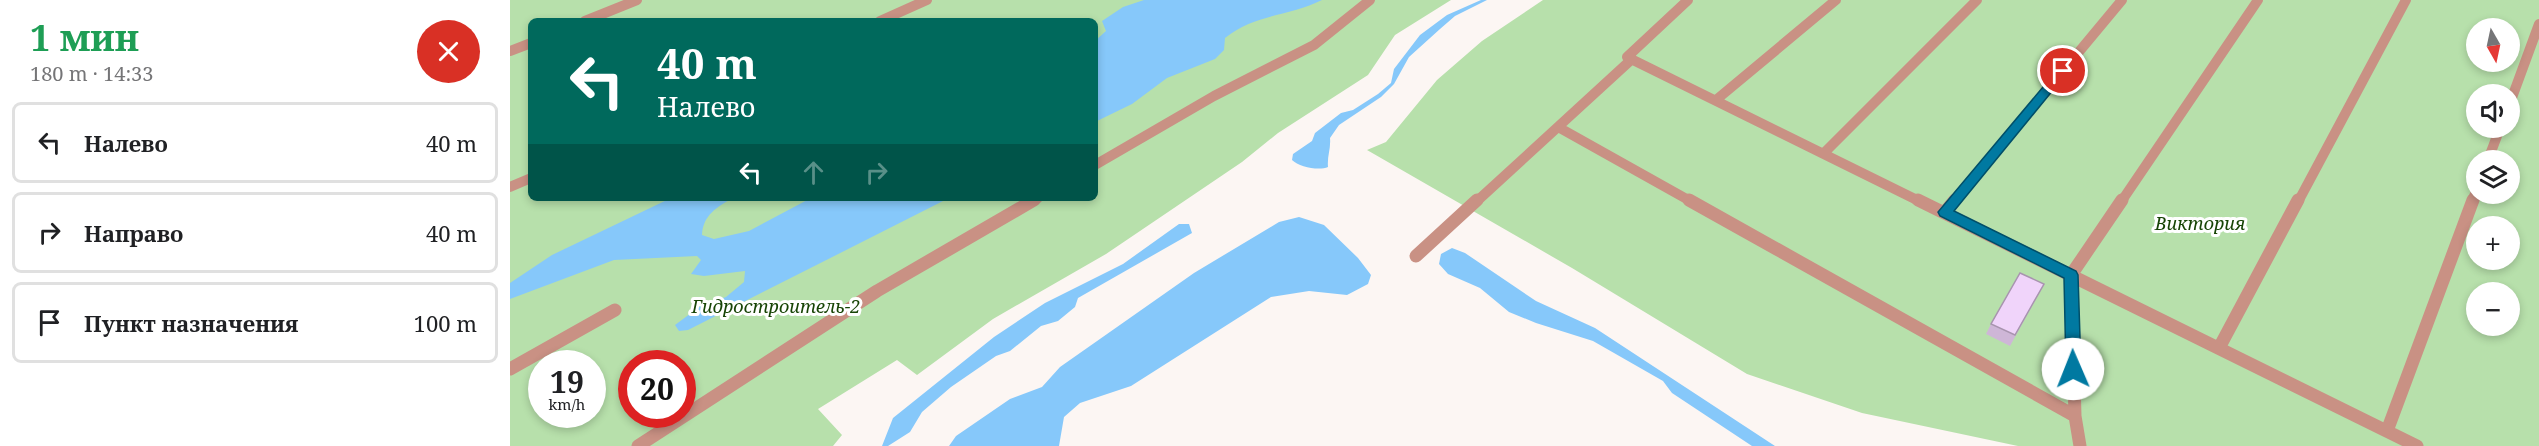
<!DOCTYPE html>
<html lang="ru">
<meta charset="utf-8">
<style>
:root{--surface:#fff;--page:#f2f2f2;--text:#202124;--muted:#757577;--line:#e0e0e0}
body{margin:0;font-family:"Noto Serif",serif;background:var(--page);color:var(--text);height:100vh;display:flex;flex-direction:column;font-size:22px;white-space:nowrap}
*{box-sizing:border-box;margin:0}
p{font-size:20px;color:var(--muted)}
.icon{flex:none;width:33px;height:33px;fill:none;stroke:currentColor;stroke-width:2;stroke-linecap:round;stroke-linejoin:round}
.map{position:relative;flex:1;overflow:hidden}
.drawer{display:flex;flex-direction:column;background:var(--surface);width:510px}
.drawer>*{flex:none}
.banner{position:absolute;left:18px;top:18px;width:570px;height:183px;border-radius:9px;box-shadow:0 3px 9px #0003;background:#00695c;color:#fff;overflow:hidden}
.needle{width:39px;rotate:171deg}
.buttons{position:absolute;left:1956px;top:18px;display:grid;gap:12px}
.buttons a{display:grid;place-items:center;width:54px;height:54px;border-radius:50%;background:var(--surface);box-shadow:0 3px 9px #0003;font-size:30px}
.speed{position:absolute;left:18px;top:350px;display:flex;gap:12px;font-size:30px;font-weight:700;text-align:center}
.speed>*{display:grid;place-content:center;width:78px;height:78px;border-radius:50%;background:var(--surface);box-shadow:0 3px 9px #0003;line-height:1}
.speed small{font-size:15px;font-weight:400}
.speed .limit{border:9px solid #d22;background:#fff;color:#111}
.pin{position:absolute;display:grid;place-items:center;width:51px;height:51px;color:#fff;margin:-26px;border:3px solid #fff;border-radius:50%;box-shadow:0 2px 6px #0007}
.me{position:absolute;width:66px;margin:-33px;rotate:359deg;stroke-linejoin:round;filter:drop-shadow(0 0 4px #0008)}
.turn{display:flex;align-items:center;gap:21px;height:126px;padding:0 30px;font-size:27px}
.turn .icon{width:78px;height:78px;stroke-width:2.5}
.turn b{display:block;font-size:42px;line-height:51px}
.lanes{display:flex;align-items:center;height:57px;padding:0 30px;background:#0003;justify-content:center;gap:30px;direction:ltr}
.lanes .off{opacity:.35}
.round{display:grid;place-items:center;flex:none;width:63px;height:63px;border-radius:32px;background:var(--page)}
.head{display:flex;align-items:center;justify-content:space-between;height:102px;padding:0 30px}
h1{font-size:36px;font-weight:700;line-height:45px;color:#1e9e55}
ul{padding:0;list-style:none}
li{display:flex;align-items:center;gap:18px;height:81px;margin:0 12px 9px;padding:0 18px;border:3px solid var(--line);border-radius:9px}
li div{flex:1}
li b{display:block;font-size:22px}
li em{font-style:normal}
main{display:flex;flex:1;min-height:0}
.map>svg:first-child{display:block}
.green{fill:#b7e0ab;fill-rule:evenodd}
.water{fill:#86c8fa}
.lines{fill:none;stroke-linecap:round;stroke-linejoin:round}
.service-far1{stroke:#c99184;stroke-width:10}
.service{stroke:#c99184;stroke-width:13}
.wall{fill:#ceb6d7}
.building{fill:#f0d4fa;stroke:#a894af;stroke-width:1.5}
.route{fill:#0079a1;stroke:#004f69;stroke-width:1.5}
.labels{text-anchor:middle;stroke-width:6;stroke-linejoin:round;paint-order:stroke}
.park-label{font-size:18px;font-style:italic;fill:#174405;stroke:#fff}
</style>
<main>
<section class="drawer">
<div class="head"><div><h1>1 мин</h1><p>180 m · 14:33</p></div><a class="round" style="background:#d93025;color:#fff"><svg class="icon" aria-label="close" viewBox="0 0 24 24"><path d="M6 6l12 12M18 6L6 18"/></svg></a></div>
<ul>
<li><svg class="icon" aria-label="left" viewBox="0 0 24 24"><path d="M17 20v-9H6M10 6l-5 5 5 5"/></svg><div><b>Налево</b></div><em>40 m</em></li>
<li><svg class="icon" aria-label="right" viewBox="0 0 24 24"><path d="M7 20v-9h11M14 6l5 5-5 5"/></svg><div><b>Направо</b></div><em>40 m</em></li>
<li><svg class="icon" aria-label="arrive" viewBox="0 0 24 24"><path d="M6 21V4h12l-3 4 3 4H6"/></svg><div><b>Пункт назначения</b></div><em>100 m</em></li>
</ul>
</section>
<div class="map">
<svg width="2029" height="446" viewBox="0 0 2029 446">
<rect width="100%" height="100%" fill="#fcf6f3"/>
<path class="green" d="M 0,0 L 941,0 L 885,35 L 858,75 L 768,133 L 732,162 L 596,254 L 483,319 L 407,375 L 387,360 L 308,409 L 332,435 L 323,446 L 0,446 ZM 21,21 L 585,21 L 585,198 L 21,198 ZM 32,363 L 82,363 L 82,414 L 32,414 ZM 122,363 L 172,363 L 172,414 L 122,414 Z
M 1033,0 L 2029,0 L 2029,446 L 1508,446 L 1352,413 L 1237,374 L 1062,268 L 857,150 L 876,142 L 927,80 L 972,41 ZM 1966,28 L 2000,28 L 2000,62 L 1966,62 ZM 1966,94 L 2000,94 L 2000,128 L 1966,128 ZM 1966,160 L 2000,160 L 2000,194 L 1966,194 ZM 1966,226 L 2000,226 L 2000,260 L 1966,260 ZM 1966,292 L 2000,292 L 2000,326 L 1966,326 Z"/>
<path class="water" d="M 812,0 C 778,17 747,13 715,38 L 714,50 L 705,59 L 657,78 L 622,104 L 585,122 L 585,41 L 596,31 L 592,21 L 613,7 L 634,0 Z
M 971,0 L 977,0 L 945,16 L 930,29 L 899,57 L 884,84 L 871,97 L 829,125 L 820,138 C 821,149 817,156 818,167 C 809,171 789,167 782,160 L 783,154 L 802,141 L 805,133 L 831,113 L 843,110 L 868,94 L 881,83 L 884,69 L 910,35 L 937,15 Z
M 161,198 L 223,198 C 207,207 193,215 192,235 L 204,239 L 239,231 L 301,198 L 439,198 L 178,330 L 169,331 L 165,325 L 192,305 L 216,297 L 234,282 L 235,271 L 194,276 L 181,274 L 191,260 L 187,256 L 104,260 L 0,299 L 0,283 L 42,255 Z
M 789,217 L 814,225 L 848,258 L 861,275 L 858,284 L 837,295 L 799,291 L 761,297 L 621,386 L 570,403 L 554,417 L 549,446 L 439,446 L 446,436 L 500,399 L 532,387 L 550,367 L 684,273 L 769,222 Z
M 669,224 L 679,224 L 682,233 L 568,298 L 565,307 L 548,321 L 531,326 L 500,351 L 486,356 L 441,387 L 412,412 L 400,432 L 378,446 L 372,446 L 383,418 L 484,337 L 535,303 L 613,264 Z
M 942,248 L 955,253 L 1026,301 L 1085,328 L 1265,446 L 1242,446 L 1162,393 L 1153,381 L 1083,341 L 1026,323 L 999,312 L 970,288 L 938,274 L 929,264 L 931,254 Z"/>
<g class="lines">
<path class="service-far1" d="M 1178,0 L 1117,57 L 1411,202
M 75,21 L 127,0
M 370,21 L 417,0
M 0,51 L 21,43
M 1206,100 L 1326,0
M 2000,103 L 2029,24
M 1048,127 L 1182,202
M 1314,153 L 1467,0
M 1978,160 L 1990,128
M 585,165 L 704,96 L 804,45 L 860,0
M 0,187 L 21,178
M 522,202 L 528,198
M 966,202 L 1122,59
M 1444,202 L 1612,0
M 1611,202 L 1748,0
M 1788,202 L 1896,0
M 1962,202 L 1966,191"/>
<path class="service" d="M 1179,200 L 1565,416
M 1408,200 L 1907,446
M 1435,212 L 1445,200
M 906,256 L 967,200
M 1709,348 L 1788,200
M 0,369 L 105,310
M 1877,431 L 1963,200
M 128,446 L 367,291 L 524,200
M 1570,446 L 1565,416 L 1561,275 L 1612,200"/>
</g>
<path class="wall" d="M 1534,284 L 1500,346 L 1476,334 L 1481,324 Z"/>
<path class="building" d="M 1510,273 L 1534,284 L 1505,335 L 1481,324 Z"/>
<path class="route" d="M 1553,67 L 1557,68 L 1557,73 L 1444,211 L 1566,271 L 1568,275 L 1571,369 L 1569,373 L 1563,375 L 1558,373 L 1556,369 L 1554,278 L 1430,216 L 1428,212 L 1549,68 Z"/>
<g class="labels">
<g class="park-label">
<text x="1690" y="230">Виктория</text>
<text x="266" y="313">Гидростроитель-2</text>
</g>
</g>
</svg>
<div class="buttons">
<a><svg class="needle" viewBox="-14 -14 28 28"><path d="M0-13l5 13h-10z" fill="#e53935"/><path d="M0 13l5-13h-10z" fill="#757577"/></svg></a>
<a><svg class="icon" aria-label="sound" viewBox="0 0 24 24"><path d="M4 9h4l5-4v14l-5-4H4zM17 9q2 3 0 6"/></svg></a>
<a><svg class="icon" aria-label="layers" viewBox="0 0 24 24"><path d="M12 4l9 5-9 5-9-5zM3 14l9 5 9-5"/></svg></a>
<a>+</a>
<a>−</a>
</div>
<div class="speed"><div>19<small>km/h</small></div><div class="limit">20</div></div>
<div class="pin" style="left:1553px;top:71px;background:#d93025"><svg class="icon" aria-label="arrive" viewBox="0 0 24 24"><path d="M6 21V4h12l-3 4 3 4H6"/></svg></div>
<svg class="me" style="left:1563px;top:369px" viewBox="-20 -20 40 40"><circle r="19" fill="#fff"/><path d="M0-13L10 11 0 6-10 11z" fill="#0079a1"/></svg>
<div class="banner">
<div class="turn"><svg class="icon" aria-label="left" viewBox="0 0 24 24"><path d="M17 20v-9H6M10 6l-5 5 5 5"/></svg><div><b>40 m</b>Налево</div></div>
<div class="lanes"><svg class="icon" aria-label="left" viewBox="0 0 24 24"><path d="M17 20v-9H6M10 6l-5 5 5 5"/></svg><svg class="icon off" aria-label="ahead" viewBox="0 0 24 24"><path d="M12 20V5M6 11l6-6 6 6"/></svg><svg class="icon off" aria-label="right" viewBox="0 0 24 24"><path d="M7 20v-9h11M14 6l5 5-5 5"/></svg></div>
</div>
</div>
</main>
